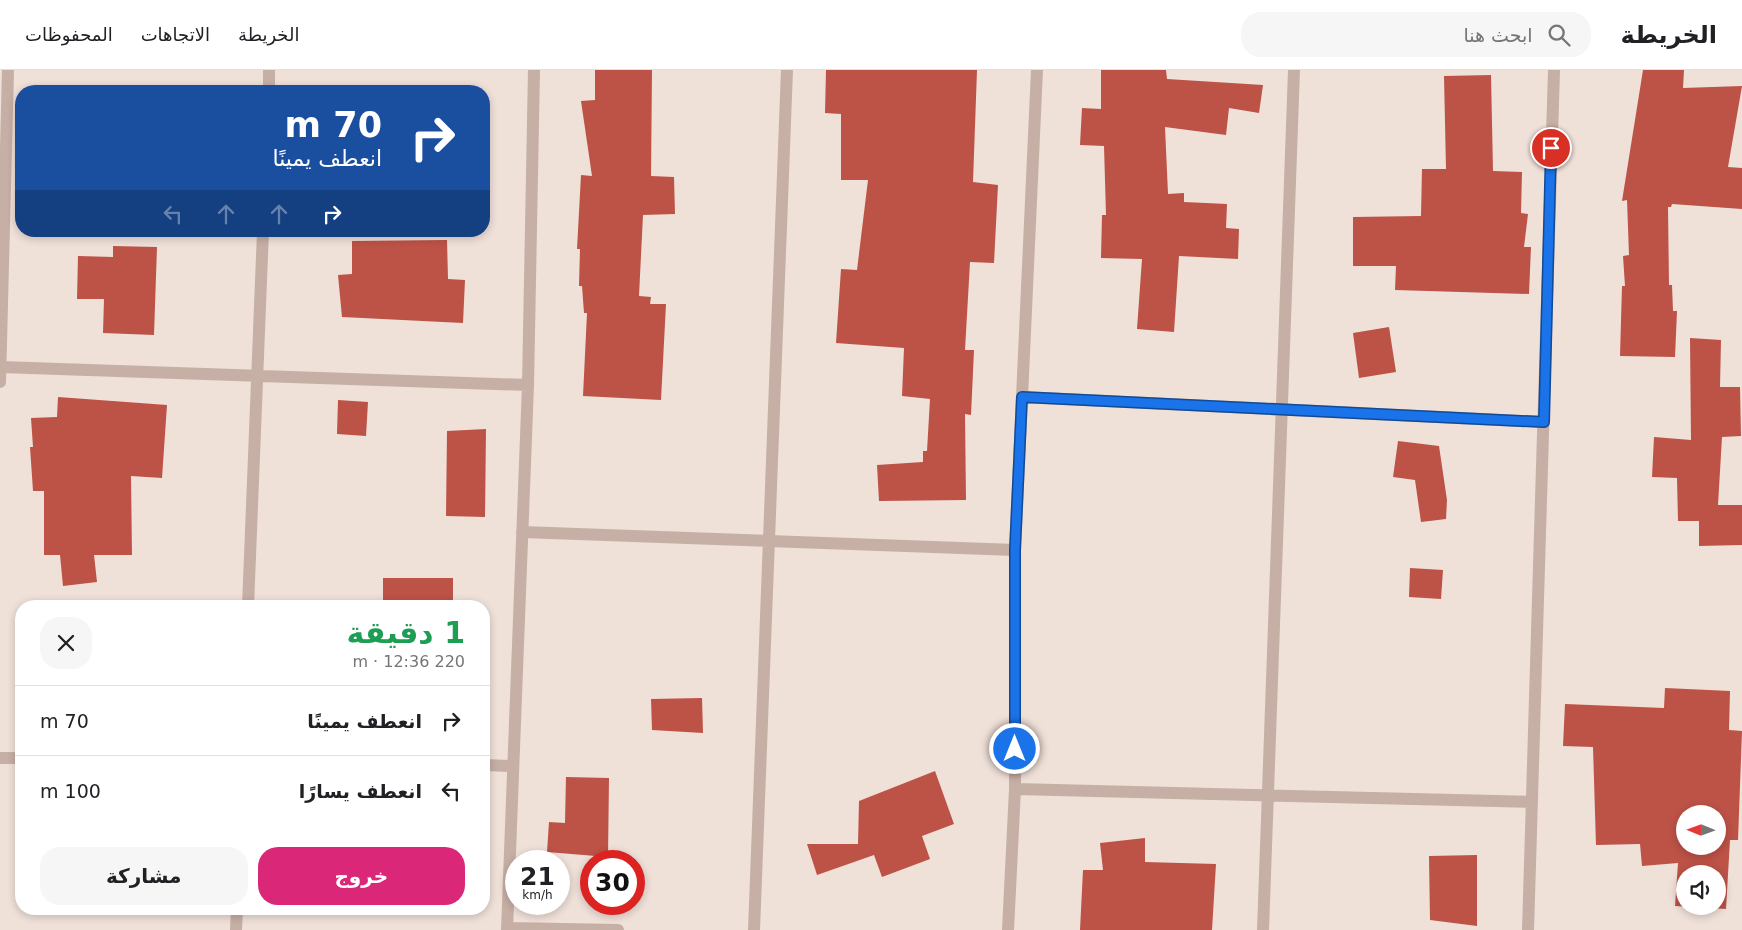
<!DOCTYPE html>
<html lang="ar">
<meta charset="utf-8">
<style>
:root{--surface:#fff;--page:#f6f6f6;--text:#202124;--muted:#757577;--line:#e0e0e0;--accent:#db2777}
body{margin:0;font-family:"DejaVu Sans","Noto Naskh Arabic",sans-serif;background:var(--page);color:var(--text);direction:rtl;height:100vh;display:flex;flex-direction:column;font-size:19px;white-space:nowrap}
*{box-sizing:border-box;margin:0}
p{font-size:16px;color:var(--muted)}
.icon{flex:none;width:28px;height:28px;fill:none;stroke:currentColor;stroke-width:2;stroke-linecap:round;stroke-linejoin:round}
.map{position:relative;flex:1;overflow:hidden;direction:ltr}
.side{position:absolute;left:15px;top:530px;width:475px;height:315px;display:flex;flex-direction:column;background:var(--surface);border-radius:20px;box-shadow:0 2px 8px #0003;direction:rtl}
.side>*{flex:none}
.guide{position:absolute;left:15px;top:15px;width:475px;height:152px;border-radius:20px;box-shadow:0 2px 8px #0003;direction:rtl;background:#1a4fa0;color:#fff;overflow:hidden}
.needle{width:32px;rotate:271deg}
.controls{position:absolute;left:1676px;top:735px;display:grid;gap:10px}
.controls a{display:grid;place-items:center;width:50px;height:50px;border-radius:50%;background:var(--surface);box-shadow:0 2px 8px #0003;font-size:25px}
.speed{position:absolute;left:505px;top:780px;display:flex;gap:10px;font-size:25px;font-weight:700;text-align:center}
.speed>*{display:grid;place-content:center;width:65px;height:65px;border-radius:50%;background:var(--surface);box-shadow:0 2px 8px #0003;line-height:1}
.speed small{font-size:12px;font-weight:400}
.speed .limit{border:8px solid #d22;background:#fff;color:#111}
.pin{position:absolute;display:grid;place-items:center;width:42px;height:42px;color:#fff;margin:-21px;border:2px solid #fff;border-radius:50%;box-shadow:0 1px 5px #0007}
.me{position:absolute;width:55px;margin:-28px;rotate:0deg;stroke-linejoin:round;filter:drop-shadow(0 0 4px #0008)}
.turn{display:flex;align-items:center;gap:18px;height:105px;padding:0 25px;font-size:22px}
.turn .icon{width:65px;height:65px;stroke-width:2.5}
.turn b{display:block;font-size:35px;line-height:42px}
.lanes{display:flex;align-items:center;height:48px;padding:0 25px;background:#0003;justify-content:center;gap:25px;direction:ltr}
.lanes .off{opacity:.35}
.round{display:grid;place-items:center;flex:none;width:52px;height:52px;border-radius:20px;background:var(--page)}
.head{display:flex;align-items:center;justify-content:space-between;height:85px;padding:0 25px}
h1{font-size:30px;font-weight:700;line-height:38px;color:#1e9e55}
.primary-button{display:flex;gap:10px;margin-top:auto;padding:10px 25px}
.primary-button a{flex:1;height:58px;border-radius:20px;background:var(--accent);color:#fff;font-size:20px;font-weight:700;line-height:58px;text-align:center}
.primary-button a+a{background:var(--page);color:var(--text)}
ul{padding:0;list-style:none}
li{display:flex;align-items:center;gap:15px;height:70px;padding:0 25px;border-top:1px solid var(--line)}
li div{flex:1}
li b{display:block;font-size:19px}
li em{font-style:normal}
header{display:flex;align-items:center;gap:30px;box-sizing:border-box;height:70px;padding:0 25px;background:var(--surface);border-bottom:1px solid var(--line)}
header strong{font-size:24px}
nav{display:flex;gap:28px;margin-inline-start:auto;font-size:18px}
.search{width:350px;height:45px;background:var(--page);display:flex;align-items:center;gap:12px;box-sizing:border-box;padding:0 18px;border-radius:20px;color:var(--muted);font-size:19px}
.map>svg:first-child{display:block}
.building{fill:#bd5247;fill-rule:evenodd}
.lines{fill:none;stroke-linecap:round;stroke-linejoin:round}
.street{stroke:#c6afa5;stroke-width:12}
.route-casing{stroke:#114b97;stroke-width:12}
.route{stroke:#1a73e8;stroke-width:9}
</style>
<header>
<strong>الخريطة</strong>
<div class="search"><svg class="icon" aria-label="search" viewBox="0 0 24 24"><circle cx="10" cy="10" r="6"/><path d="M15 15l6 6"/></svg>ابحث هنا</div>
<nav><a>الخريطة</a><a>الاتجاهات</a><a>المحفوظات</a></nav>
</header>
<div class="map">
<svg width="1742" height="860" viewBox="0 0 1742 860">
<rect width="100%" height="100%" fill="#efe0d8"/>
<path class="building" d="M 595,0 L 652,0 L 651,106 L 674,107 L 675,144 L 643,145 L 639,226 L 651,227 L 650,234 L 666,234 L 661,330 L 583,326 L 587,243 L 584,243 L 582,216 L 579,216 L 580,179 L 577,179 L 581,105 L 592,106 L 581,31 L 595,30 Z
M 826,0 L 977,0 L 973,112 L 998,115 L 994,193 L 970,192 L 965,280 L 974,280 L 971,345 L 965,344 L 966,430 L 879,431 L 877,395 L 923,392 L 923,381 L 927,381 L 930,329 L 902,326 L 904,278 L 836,273 L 841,199 L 857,200 L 868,110 L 841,110 L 841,44 L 825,43 Z
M 1101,0 L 1166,0 L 1167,9 L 1263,15 L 1259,43 L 1229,38 L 1226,65 L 1165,57 L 1168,124 L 1184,123 L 1184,132 L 1227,134 L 1226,158 L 1239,159 L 1238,189 L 1179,186 L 1174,262 L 1137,259 L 1142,189 L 1101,188 L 1102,145 L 1106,145 L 1104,76 L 1080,75 L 1082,38 L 1101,39 Z
M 1643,0 L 1684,0 L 1683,18 L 1742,16 L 1728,97 L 1742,98 L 1742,139 L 1672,134 L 1671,137 L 1668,137 L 1669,215 L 1672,215 L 1673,241 L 1677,241 L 1675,287 L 1620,286 L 1622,216 L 1625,216 L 1623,186 L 1629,185 L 1627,130 L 1622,131 Z
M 1491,5 L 1493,101 L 1522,102 L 1521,143 L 1528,144 L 1524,177 L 1531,177 L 1529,224 L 1395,220 L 1396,196 L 1353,196 L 1353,147 L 1421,146 L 1422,99 L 1446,99 L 1444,6 Z
M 447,170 L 448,209 L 465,210 L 463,253 L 342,247 L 338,205 L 352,204 L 352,171 Z
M 113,176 L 157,177 L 154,265 L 103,263 L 104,229 L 77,229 L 78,186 L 113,187 Z
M 1389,257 L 1396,302 L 1359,308 L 1353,263 Z
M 1690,268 L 1721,270 L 1720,317 L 1740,317 L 1741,366 L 1722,367 L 1718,435 L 1742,435 L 1742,475 L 1699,476 L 1699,451 L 1678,451 L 1677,408 L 1652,407 L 1654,367 L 1691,370 Z
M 58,327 L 167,335 L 162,408 L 131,406 L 132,485 L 94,485 L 97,512 L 63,516 L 60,485 L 44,485 L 44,421 L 33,421 L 30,377 L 33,377 L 31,348 L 57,347 Z
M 338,330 L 368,332 L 366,366 L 337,364 Z
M 486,359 L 485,447 L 446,446 L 447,361 Z
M 1398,371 L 1439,376 L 1447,430 L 1446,449 L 1421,452 L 1415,410 L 1393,407 Z
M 1410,498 L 1443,500 L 1441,529 L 1409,527 Z
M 383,508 L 453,508 L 453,536 L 383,536 Z
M 1665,618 L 1730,621 L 1729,660 L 1742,661 L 1738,770 L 1730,770 L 1726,839 L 1675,836 L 1678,793 L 1642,796 L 1640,774 L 1596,775 L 1593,677 L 1563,676 L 1565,634 L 1664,638 ZM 1685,744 L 1718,744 L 1718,776 L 1685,776 ZM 1685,804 L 1718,804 L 1718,836 L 1685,836 Z
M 702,628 L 703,663 L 652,660 L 651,629 Z
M 935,701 L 954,754 L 922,766 L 930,789 L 882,807 L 874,785 L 817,805 L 807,774 L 858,774 L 859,731 Z
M 566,707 L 609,708 L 608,787 L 547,782 L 549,752 L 565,753 Z
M 1145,768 L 1145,792 L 1216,794 L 1212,860 L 1080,860 L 1083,800 L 1103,800 L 1100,773 Z
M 1477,785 L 1477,856 L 1430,850 L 1429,786 Z"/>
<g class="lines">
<path class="street" d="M 269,21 L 269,0
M 1,297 L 528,315
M 0,312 L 8,0
M 1022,327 L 1544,352
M 522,462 L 1015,480
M 248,536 L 263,161
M 0,688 L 21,688
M 484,695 L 513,696
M 1015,719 L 1532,732
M 507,858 L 618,860
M 236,860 L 237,839
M 507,860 L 528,315 L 534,0
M 754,860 L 787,0
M 1008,860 L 1015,719 L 1015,480 L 1037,0
M 1263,860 L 1294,0
M 1528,860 L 1554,0"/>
</g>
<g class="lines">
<defs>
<path id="route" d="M 1015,679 L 1015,480 L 1022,327 L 1544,352 L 1551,78"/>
</defs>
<use href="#route" class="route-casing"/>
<use href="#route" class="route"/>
</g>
</svg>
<div class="controls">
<a><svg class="needle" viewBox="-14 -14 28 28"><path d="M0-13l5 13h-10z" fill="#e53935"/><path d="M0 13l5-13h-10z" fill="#757577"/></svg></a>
<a><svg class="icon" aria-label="sound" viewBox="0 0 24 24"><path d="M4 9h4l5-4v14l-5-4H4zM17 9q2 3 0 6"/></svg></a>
</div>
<div class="speed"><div>21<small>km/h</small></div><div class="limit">30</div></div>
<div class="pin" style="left:1551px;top:78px;background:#d93025"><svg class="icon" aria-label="arrive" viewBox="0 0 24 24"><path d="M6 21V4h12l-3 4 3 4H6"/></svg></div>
<svg class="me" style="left:1015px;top:679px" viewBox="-20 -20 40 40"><circle r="17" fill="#1a73e8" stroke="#fff" stroke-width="3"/><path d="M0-11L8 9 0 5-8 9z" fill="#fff"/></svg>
<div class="guide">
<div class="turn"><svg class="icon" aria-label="right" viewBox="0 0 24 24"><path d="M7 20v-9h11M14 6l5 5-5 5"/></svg><div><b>70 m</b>انعطف يمينًا</div></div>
<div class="lanes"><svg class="icon off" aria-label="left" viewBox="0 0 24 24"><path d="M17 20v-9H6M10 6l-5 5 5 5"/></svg><svg class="icon off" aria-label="ahead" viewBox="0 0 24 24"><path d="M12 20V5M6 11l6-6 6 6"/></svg><svg class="icon off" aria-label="ahead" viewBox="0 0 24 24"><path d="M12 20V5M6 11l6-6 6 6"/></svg><svg class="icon" aria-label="right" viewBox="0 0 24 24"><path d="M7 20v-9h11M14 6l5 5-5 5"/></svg></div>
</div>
<section class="side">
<div class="head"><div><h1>1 دقيقة</h1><p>220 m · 12:36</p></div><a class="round"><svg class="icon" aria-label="close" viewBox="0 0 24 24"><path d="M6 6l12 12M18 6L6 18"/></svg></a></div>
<ul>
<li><svg class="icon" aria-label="right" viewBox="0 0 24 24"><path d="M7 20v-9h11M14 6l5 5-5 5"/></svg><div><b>انعطف يمينًا</b></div><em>70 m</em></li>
<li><svg class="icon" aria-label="left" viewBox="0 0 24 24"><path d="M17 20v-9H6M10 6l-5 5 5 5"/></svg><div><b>انعطف يسارًا</b></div><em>100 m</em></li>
</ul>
<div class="primary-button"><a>خروج</a><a>مشاركة</a></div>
</section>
</div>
